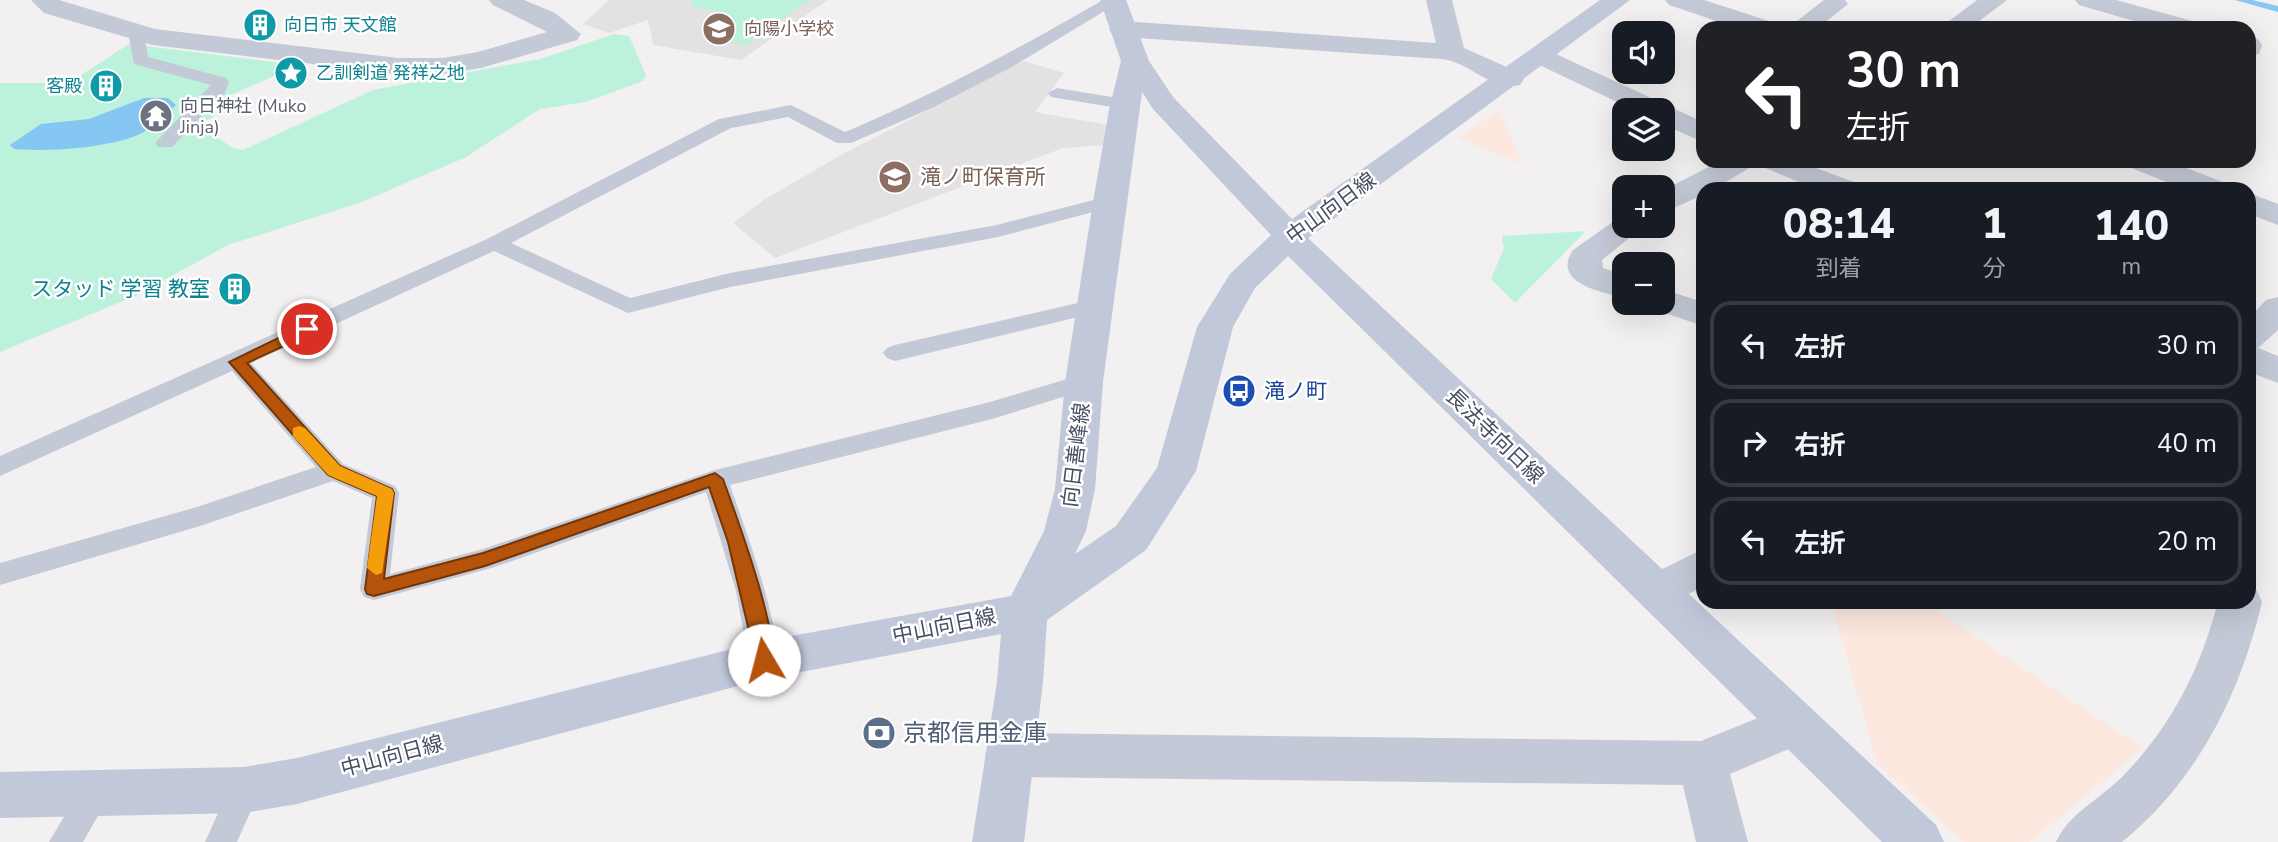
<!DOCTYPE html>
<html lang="ja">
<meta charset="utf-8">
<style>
:root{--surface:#171b24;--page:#242831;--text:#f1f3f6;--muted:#9ea1a6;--line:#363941}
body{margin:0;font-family:"Nunito Sans","Noto Sans JP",sans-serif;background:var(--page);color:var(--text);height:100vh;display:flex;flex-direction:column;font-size:26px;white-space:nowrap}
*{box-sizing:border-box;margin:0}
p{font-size:23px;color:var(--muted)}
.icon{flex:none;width:38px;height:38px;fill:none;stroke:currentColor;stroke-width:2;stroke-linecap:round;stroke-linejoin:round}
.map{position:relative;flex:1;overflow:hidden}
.drawer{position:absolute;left:1696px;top:182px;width:560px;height:427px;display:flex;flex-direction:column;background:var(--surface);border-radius:21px;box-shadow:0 7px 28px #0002}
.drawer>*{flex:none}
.guide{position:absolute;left:1696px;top:21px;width:560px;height:147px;border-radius:21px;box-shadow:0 7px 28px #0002;background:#202124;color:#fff;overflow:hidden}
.fabs{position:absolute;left:1612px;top:21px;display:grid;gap:14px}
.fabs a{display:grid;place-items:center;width:63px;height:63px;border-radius:14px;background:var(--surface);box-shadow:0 7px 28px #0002;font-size:35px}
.pin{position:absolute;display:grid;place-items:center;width:60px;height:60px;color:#fff;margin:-30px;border:4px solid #fff;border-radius:50%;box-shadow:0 2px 7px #0007}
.me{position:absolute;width:77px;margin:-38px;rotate:352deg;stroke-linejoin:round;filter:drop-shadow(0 0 5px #0008)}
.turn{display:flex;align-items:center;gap:24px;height:147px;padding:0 35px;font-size:32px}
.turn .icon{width:91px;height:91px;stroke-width:2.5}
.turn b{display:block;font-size:49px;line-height:60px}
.eta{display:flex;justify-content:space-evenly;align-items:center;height:119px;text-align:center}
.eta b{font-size:42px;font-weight:800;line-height:49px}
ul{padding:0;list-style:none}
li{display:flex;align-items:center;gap:21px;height:88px;margin:0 14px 10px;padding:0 21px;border:4px solid var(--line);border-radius:21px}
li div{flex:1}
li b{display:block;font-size:26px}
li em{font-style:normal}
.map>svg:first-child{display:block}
.education{fill:#e4e1e2}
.medical{fill:#fde8df}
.green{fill:#bcf2dc}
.water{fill:#86c6f2}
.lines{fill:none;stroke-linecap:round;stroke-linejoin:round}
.stream{fill:#86c6f2;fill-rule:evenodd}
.lane{fill:#c3c9d6;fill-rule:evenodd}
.street{fill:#c3c9d6;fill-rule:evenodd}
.secondary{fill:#c1c8da;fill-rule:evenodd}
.route{fill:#b45309;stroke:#753606;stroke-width:2}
.slow{fill:#f59e0b}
.labels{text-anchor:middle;stroke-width:5;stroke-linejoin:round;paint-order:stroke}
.far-culture-label{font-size:18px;fill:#0d838f;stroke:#fff;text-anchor:start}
.far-education-label{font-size:18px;fill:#785e54;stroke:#fff;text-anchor:start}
.far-worship-label{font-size:18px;fill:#5b616d;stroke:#fff;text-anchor:start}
.education-label{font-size:21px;fill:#785e54;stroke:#fff;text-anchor:start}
.street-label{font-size:21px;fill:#464e5f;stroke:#fff}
.culture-label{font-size:21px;fill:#0d838f;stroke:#fff;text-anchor:end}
.transit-label{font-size:21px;fill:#164399;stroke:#fff;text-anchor:start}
.near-service-label{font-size:24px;fill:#4e5e75;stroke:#fff;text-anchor:start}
</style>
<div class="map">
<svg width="2278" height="842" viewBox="0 0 2278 842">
<rect width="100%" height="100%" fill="#f2f0f0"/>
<path class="education" d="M 609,0 L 828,0 L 741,60 L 653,45 L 648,20 L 609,33 L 583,24 Z
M 1024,61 L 1064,73 L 1035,112 L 1108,125 L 1104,145 L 1063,148 L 775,258 L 733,223 L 765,199 L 843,154 Z"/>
<path class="medical" d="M 1499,110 L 1523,165 L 1459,138 Z
M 1831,602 L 1924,602 L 2143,748 L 2030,842 L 1964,842 L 1877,763 Z"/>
<path class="green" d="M 692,0 L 809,0 L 745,46 L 733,43 L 715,11 L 693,7 Z
M 614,34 L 629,36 L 646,75 L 643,81 L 586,102 L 540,109 L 466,157 L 362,202 L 228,245 L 135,296 L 0,352 L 0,83 L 57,83 L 55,92 L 129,44 L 299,65 L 217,101 L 215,116 L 197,125 L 233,148 L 243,150 L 373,90 L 540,59 Z
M 1586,231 L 1515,303 L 1491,279 L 1504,248 L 1502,236 Z"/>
<path class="water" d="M 144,98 L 168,98 L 176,105 C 166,114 155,126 142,133 C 112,148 48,152 14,149 L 10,145 L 41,124 L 89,119 Z"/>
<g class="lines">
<path class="stream" d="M 2235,0 L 2252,0 L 2278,6 L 2278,12 Z"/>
<path class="lane" d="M 1103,0 L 1121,1 L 1012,67 L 932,108 L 851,143 L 837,143 L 788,117 L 731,128 L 511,243 L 630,298 L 730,273 L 997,225 L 1109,196 L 1119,202 L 1116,206 L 998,237 L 730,287 L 628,313 L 494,251 L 251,363 L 343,464 L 395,486 L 399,493 L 390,574 L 483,549 L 715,470 L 990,402 L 1084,374 L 1092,376 L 1096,382 L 1092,388 L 992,419 L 730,485 C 741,518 788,641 774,669 L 764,672 L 754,669 L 749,660 L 736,591 L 706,492 L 495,567 L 374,600 L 364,597 L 360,589 L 372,498 L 333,481 L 200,526 L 0,585 L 0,563 L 197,507 L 316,467 L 232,371 L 0,476 L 0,456 L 487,239 L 719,119 L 791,105 L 845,132 C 935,94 1018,49 1103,0 Z
M 136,27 L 144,32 L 148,57 L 226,78 L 229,82 L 225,93 L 172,147 L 158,147 L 155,143 L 211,85 L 134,64 L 128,32 Z
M 1057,88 L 1124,99 L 1133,104 L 1124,109 L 1051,97 L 1048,93 Z
M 1095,299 L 1103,301 L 1106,306 L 1103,311 L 895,361 L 887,358 L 883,353 L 887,348 L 895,345 Z
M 244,775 L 255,780 L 260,790 L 237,842 L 205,842 L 233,780 Z
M 95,778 L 106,783 L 111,793 L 83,842 L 49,842 L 84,783 Z"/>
<path class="street" d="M 31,0 L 59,0 L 155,29 L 398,58 L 443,58 L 478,52 L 547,32 L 493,5 L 489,0 L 524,0 L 555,13 L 581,34 L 577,40 L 481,68 L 443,74 L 398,74 L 153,45 L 44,13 Z
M 1426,0 L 1452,0 L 1464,48 L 1520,73 L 1524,79 L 1520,85 C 1491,92 1469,61 1441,59 C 1335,52 1228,44 1122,37 L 1113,35 L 1109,29 L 1113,23 L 1122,21 L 1436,43 Z
M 1665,0 L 1704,0 L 1772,22 L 1776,28 L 1737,28 L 1669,5 Z
M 1824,0 L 1845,0 L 1848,4 L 1818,28 L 1788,28 Z
M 1977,0 L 2007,0 L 1970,28 L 1940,28 Z
M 2075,0 L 2116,0 L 2196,22 L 2200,28 L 2158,28 L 2079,5 Z
M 2249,37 L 2258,39 L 2262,45 L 2259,54 L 2249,56 Z
M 1543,48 L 1703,122 L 1703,142 L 1662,124 L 1662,110 L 1634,110 L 1533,62 L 1529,56 L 1533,50 Z
M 1720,161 L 1797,161 L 1854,182 L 1859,189 L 1815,189 L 1756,164 L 1714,189 L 1703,189 L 1703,195 L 1662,213 L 1662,191 Z
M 2125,161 L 2168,161 L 2223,182 L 2228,189 L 2184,189 L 2129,167 Z
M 2249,193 L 2278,204 L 2278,225 L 2249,214 Z
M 1624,217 L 1624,226 L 1644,226 L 1602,260 L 1603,268 L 1624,275 L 1624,298 C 1601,292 1551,283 1573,250 L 1617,219 Z
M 1662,289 L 1703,302 L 1703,326 L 1650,308 L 1646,303 L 1662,303 Z
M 2278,297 L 2278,330 L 2258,348 L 2278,356 L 2278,383 L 2249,372 L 2249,318 L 2266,300 Z
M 1703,549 L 1703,587 L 1657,609 L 1642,603 L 1635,591 L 1642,579 Z
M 2249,587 L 2256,589 L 2262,602 C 2240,695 2197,781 2122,842 L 2056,842 C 2069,813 2102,798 2124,775 C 2173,724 2200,669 2218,602 L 2249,602 Z
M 1795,703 L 1812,709 L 1819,724 L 1812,739 L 1730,774 L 1748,842 L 1696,842 L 1683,785 L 1009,777 L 992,770 L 985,755 L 992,740 L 1009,733 L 1701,741 Z"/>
<path class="secondary" d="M 1100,0 L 1126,0 L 1149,61 L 1173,97 L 1292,219 L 1600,0 L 1630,0 L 1308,238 L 1936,825 L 1944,842 L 1882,842 L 1288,256 L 1255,288 L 1233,327 L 1196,471 L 1146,550 L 1047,620 L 1043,682 L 1024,842 L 972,842 L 997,682 L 1001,634 L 764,679 L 297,804 L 244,813 L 0,818 L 0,772 L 244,767 L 297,758 L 764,641 L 1011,596 L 1044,531 L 1055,489 L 1065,382 L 1093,202 L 1109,110 L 1121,61 ZM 1142,92 L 1153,109 L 1271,235 L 1230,274 L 1197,327 L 1157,468 L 1116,526 L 1075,554 L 1086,531 L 1095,489 L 1103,382 Z"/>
</g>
<path class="route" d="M 307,324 L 312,326 L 312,333 L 247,363 L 340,466 L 392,489 L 394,493 L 384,579 L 483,553 L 715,473 L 723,479 C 734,510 783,640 770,665 L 757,665 L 728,542 L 709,487 L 485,566 L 374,596 L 367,594 L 365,589 L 377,496 L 328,475 L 229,362 Z"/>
<path class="slow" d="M 299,426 L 305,428 L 340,466 L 392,489 L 394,493 L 382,573 L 376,575 L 367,568 L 377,496 L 328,475 L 293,436 L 293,428 Z"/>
<defs>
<symbol id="building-disc" viewBox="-11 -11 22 22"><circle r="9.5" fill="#0f9aa8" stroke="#fff"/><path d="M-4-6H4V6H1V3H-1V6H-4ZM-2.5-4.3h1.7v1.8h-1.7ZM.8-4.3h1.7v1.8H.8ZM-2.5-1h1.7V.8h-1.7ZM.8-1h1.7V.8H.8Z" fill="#fff"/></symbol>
<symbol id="school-disc" viewBox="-11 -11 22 22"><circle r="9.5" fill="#8d6e63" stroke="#fff"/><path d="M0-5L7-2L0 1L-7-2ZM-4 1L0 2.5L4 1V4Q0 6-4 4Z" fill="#fff"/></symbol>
<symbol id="sight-disc" viewBox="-11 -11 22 22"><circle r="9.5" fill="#0f9aa8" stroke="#fff"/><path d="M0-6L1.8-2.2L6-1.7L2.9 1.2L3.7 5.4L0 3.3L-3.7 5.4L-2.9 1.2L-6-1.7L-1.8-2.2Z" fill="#fff"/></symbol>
<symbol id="temple-disc" viewBox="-11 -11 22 22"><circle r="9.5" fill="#6b7280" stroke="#fff"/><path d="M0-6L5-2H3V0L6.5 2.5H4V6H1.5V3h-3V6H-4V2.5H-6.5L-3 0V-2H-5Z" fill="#fff"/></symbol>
<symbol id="bus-disc" viewBox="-11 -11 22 22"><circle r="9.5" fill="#1a4fb4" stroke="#fff"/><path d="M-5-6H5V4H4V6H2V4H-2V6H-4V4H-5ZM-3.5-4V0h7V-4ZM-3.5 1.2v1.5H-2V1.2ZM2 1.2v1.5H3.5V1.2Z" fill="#fff"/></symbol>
<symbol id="bank-disc" viewBox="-11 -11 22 22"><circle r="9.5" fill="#5c6f8a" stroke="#fff"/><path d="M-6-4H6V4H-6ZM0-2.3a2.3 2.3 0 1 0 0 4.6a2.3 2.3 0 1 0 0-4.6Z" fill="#fff"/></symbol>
</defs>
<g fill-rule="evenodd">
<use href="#building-disc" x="241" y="6" width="38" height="38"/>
<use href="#school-disc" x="700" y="10" width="38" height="38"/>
<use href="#sight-disc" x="272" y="54" width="38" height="38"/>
<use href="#building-disc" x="87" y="67" width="38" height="38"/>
<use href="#temple-disc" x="137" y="97" width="38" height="38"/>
<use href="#school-disc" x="876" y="158" width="38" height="38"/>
<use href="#building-disc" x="216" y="270" width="38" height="38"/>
<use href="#bus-disc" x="1220" y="372" width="38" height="38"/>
<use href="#bank-disc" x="860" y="714" width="38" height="38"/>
</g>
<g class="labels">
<g class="far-culture-label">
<text x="284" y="31">向日市 天文館</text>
<text x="316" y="79">乙訓剣道 発祥之地</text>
<text x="82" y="92" text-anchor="end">客殿</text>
</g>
<g class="far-education-label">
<text x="744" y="35">向陽小学校</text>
</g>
<g class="far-worship-label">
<text x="180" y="112">向日神社 (Muko<tspan x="180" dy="21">Jinja)</tspan></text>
</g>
<g class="education-label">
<text x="920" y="184">滝ノ町保育所</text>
</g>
<g class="street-label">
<text transform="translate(1331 208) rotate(-36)" y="7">中山向日線</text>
<text transform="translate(1495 436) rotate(44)" y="7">長法寺向日線</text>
<text transform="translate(1076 455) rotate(-83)" y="7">向日善峰線</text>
<text transform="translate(944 626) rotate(-11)" y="7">中山向日線</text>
<text transform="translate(392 756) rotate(-15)" y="7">中山向日線</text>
</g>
<g class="culture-label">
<text x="210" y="296">スタッド 学習 教室</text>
</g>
<g class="transit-label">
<text x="1264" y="398">滝ノ町</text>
</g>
<g class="near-service-label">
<text x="903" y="741">京都信用金庫</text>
</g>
</g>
</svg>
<div class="fabs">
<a><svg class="icon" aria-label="sound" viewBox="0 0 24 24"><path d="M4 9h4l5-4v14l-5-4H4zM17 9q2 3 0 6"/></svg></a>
<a><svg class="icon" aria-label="layers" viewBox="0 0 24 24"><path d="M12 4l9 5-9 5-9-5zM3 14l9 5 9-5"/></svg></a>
<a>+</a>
<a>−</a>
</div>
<div class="pin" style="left:307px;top:329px;background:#d93025"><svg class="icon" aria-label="arrive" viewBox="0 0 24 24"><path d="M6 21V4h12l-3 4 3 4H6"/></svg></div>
<svg class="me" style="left:764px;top:660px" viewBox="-20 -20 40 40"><circle r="19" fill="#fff"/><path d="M0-13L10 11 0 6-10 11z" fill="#b45309"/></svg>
<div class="guide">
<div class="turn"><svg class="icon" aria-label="left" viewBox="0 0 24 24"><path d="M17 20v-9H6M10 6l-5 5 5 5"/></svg><div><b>30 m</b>左折</div></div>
</div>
<section class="drawer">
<div class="eta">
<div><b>08:14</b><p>到着</p></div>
<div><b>1</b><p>分</p></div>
<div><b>140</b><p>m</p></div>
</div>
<ul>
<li><svg class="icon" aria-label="left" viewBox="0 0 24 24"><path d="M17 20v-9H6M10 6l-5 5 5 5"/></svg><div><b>左折</b></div><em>30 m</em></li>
<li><svg class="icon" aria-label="right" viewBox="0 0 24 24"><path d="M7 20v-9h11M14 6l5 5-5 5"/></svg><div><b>右折</b></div><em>40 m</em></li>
<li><svg class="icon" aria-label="left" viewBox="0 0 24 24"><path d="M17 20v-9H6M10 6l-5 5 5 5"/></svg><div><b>左折</b></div><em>20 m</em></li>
</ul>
</section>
</div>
